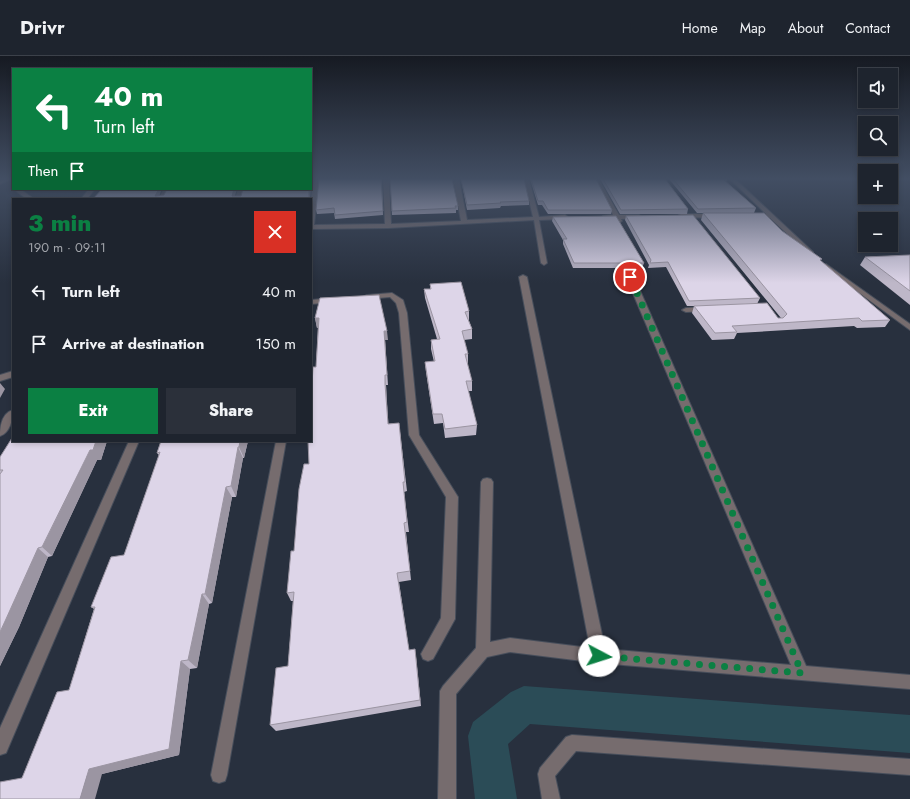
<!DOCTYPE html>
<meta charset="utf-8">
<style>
:root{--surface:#1e242e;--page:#2b303a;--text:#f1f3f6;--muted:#a1a4aa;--line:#3c414a;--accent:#0b8043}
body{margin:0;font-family:Jost,sans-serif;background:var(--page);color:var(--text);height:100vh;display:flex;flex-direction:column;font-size:15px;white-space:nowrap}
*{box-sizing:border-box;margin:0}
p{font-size:13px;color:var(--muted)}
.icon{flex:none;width:22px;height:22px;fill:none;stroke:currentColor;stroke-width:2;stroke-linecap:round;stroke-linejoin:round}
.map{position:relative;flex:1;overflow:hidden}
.details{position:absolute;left:12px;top:142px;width:300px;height:244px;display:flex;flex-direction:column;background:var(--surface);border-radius:0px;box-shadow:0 2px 6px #0003,0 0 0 1px var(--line)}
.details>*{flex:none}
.hud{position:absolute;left:12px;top:12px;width:300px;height:122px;border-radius:0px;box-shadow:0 2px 6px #0003,0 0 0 1px var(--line);background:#0b8043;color:#fff;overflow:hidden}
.controls{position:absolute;left:858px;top:12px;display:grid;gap:8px}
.controls a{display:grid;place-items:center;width:40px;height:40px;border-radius:0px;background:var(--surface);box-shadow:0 2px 6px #0003,0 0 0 1px var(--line);font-size:20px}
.pin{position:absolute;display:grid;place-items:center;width:34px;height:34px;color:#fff;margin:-17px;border:2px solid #fff;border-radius:50%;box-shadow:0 1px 4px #0007}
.me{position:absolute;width:44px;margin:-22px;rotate:95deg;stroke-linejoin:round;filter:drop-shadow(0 0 3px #0008)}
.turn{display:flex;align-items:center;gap:14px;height:84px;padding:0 16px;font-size:18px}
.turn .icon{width:52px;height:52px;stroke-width:2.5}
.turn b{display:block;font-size:28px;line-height:34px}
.then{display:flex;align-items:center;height:38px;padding:0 16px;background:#0003;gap:8px;font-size:15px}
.round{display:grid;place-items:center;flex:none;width:42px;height:42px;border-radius:0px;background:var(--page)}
.head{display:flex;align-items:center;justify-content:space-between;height:68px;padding:0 16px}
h1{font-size:24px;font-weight:800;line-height:30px;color:var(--accent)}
.action{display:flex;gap:8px;margin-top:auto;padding:8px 16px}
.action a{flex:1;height:46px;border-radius:0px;background:var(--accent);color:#fff;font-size:16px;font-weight:800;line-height:46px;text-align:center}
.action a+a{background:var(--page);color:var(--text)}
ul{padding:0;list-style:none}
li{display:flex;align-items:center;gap:12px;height:52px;padding:0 16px}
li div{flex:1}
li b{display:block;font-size:15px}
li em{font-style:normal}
header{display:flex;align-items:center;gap:24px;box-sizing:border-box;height:56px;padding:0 20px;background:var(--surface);border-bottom:1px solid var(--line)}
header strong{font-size:19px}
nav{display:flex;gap:22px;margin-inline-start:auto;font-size:14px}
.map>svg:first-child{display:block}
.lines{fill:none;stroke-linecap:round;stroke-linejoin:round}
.canal{fill:#2b4c57;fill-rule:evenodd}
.minor-casing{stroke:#474e5b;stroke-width:2}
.minor{fill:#766c6e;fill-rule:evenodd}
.wall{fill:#beb7c8}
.shaded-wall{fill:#9b95a2}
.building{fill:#ddd5e8;stroke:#9b95a2}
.route{stroke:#0b8043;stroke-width:7;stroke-dasharray:0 12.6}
</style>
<header>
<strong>Drivr</strong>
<nav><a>Home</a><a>Map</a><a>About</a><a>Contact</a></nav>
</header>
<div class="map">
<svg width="910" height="743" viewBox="0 0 910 743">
<rect width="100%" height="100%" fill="#28303e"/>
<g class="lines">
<path class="canal" d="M 524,630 L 910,659 L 910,697 L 530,668 L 508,688 L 517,743 L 475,743 L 468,680 L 473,666 L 511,636 Z"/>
<defs>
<path id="minor" d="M 3,123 L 11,123 L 0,128 L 0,124 Z
M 313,123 L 319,123 L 314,169 L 385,168 L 383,123 L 389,123 L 391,168 L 461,165 L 453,123 L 459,123 L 467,164 L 533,161 L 524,123 L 529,123 L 539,161 L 565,159 L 568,161 L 565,163 L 539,164 L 547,207 L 544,209 L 541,207 L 534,164 L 388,172 L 311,173 L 311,144 Z
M 594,123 L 599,123 L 619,159 L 639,159 L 642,161 L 641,162 L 621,163 L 622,165 L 619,167 L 615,163 L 603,162 L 603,160 L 613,159 Z
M 730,123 L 735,123 L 813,196 L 813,198 L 809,198 L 770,162 L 751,161 L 751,159 L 753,158 L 766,158 Z
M 13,133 L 20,133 L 34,143 L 27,143 Z
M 89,133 L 95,133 L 87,143 L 81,143 Z
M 164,133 L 170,133 L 164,143 L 158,143 Z
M 238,133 L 244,133 L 241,143 L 235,143 Z
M 681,158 L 715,158 L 718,160 L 715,162 L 679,161 L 679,159 Z
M 826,208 L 910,268 L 910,274 L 824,211 L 824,209 Z
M 523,219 L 527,221 L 605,593 L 791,609 L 626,221 L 630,219 L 634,221 L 806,610 L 910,619 L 910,633 L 599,607 L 510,596 L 487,601 L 456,638 L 456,743 L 438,743 L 440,635 L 443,630 L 476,592 L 481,426 L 483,423 L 487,422 L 491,423 L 493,426 L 490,586 L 510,582 L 590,592 L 519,221 Z
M 392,237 L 403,244 L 407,257 L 419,379 L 458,441 L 455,563 L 433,603 L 428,605 L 423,603 L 421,598 L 441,562 L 446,441 L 409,379 L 399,257 L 396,247 L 390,241 L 367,243 L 363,241 L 367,239 Z
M 333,242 L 336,242 L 336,246 L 311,248 L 311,244 Z
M 705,251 L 708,251 L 708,255 L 686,256 L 682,254 L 686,252 Z
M 13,315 L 13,321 L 0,325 L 0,319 Z
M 13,354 C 13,363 10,377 0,380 C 0,370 2,357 13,354 Z
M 129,385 L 139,385 L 6,697 L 0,699 L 0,672 Z
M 276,385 L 286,385 L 227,719 L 225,725 L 219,727 L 213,725 L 211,719 Z
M 572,679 L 910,703 L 910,719 L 576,695 L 555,720 L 560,743 L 542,743 L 538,718 L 540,712 L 566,681 Z"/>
</defs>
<use href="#minor" class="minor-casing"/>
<use href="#minor" class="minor"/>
</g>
<path class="wall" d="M 382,123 L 383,159 L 335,163 L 334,157 L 317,158 L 316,154 Z
M 390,123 L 458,150 L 458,154 L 456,154 L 456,157 L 392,159 Z
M 461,123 L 524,123 L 529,145 L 529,149 L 501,150 L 500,152 L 467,154 Z
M 530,123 L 596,123 L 612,154 L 611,158 L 548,158 L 542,149 L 538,149 Z
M 600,123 L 665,123 L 688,153 L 687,158 L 620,158 Z
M 669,123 L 726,123 L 727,124 L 726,126 L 756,152 L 754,157 L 722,157 L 782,175 L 821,205 L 890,264 L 885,271 L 857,272 L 854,270 L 737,277 L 734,283 L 712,284 L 692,257 L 694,250 L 687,250 L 666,211 L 648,212 L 649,209 L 625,164 L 626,160 L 760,242 L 757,248 L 778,262 L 781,262 L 701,164 L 703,157 L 697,157 Z
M 553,161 L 644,207 L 642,212 L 573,212 L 563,188 L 563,184 L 552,165 Z
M 910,199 L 910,249 L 860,209 L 865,201 Z
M 430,228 L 469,255 L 469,265 L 472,273 L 472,283 L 464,284 L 468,298 L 468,307 L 467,307 L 472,325 L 472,335 L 468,335 L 477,369 L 476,379 L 445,382 L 443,367 L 434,368 L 426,316 L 425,306 L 434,306 L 431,293 L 431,284 L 437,283 L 425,242 L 424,233 L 430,233 Z
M 315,262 L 388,284 L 385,284 L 388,329 L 386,329 L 388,368 L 399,367 L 407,435 L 404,436 L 409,476 L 406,476 L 411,524 L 399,526 L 409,594 L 416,601 L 421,650 L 276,675 L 270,669 L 288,610 L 293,545 L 291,545 L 287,537 L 309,408 L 316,311 L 318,271 L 317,272 Z
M 13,385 L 107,385 L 101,404 L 97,404 L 52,500 L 48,501 L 19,571 L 0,610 L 0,401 Z
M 161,385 L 248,385 L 244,402 L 243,402 L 236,441 L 232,441 L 212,547 L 209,548 L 197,612 L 190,613 L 179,699 L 102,718 L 22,722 L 69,634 L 94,553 L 91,551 L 124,499 L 159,399 L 157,397 Z"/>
<path class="shaded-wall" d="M 159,133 L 162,133 L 158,143 L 155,140 Z
M 234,133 L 237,133 L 234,143 L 232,140 Z
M 309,133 L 311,133 L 310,143 L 309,143 Z
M 315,262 L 319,262 L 321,271 L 317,272 Z
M 384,275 L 387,275 L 388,284 L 385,284 L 388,329 Z
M 385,319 L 386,329 L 389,378 L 388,368 Z
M 0,327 L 5,333 L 0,342 Z
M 96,385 L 107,385 L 101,404 L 97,404 L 52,500 L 42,491 L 90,394 Z
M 240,385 L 248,385 L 244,402 L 239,391 Z
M 238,391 L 243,402 L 236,441 L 231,430 Z
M 226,431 L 232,441 L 212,547 L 205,538 Z
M 38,492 L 48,501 L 19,571 L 0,610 L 0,576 Z
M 202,538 L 209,548 L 197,612 L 188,604 Z
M 415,593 L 416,601 L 421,650 L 420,644 Z
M 181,605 L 190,613 L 179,699 L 102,718 L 95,743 L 80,743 L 89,713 Z"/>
<path class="building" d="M 319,123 L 381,123 L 383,155 L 335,159 L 334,152 L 316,154 Z
M 390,123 L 452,123 L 458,150 L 455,150 L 456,152 L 392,155 Z
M 461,123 L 524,123 L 529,145 L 500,146 L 501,147 L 467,149 Z
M 531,123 L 596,123 L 612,154 L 548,154 L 543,145 L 538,145 Z
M 603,123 L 665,123 L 688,153 L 621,154 Z
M 673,123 L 726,123 L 727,124 L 724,124 L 756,152 L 698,153 Z
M 102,133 L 159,133 L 155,140 L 164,139 L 167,133 L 234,133 L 232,140 L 241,140 L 243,133 L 309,133 L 309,143 L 93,143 Z
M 703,157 L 764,157 L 782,175 L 822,203 L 820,204 L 890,264 L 862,265 L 859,262 L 732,270 L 737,276 L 715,277 L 694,250 L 767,247 L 778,262 L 783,262 L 787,258 Z
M 693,159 L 760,242 L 689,245 L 668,206 L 650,207 L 651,204 L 626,160 Z
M 616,160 L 644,207 L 574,207 L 563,183 L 567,183 L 553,161 Z
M 910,199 L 910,235 L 865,201 Z
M 461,226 L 469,255 L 465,256 L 472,273 L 462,275 L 468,298 L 465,298 L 472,325 L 466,325 L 477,369 L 445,373 L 442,358 L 433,358 L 425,306 L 435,305 L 431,284 L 440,283 L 424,233 L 431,233 L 430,228 Z
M 379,239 L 387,275 L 384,275 L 387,319 L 385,319 L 385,328 L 388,368 L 399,367 L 405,426 L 403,426 L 407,466 L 404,467 L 410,515 L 397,517 L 409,594 L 415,593 L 420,644 L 270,669 L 276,612 L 288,610 L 294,536 L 287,537 L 291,495 L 294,495 L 299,433 L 304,408 L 309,408 L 308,385 L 311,385 L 311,347 L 313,311 L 316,311 L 319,262 L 315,262 L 320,242 Z
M 12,382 L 13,382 L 13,385 L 96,385 L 93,394 L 90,394 L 42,491 L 38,492 L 6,563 L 0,576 L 0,418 L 3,414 L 0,414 L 0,401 Z
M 161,385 L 240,385 L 239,391 L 238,391 L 231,430 L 226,431 L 205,538 L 202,538 L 188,604 L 181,605 L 169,693 L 89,713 L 80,743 L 0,743 L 0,726 L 22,722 L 57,636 L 69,634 L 95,551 L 91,551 L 111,501 L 124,499 L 160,396 L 157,397 Z"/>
<linearGradient id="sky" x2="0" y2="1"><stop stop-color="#161a22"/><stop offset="0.54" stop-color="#424e63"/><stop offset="1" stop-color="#424e63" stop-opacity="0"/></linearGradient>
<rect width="910" height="227" fill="url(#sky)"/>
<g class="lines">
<path class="route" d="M 599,600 L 802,617 L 630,221"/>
</g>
</svg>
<div class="controls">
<a><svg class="icon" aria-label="sound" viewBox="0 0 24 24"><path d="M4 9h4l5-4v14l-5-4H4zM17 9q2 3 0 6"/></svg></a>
<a><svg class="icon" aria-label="search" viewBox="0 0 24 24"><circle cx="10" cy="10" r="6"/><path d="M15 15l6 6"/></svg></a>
<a>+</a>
<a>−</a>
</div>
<div class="pin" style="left:630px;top:221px;background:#d93025"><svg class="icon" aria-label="arrive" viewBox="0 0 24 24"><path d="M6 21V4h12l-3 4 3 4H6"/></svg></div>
<svg class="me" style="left:599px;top:600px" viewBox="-20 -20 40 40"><circle r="19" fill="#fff"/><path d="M0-13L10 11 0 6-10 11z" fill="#0b8043"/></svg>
<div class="hud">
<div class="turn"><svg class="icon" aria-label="left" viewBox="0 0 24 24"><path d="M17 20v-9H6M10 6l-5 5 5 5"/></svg><div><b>40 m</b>Turn left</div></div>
<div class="then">Then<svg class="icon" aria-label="arrive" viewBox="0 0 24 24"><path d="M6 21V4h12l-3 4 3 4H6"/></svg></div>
</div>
<section class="details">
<div class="head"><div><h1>3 min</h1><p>190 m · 09:11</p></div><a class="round" style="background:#d93025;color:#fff"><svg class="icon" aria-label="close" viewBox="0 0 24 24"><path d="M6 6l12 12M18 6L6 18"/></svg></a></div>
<ul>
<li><svg class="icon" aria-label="left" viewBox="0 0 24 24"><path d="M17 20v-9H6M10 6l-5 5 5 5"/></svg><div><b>Turn left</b></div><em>40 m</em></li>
<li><svg class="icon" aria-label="arrive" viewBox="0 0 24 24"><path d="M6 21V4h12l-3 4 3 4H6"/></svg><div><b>Arrive at destination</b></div><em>150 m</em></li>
</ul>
<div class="action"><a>Exit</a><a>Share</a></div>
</section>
</div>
